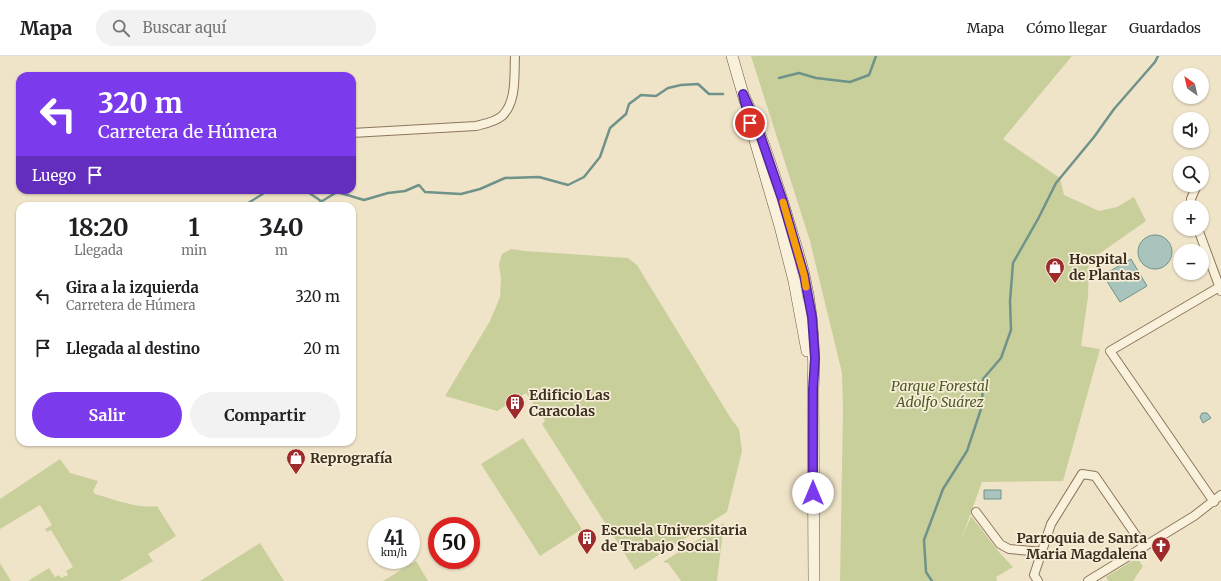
<!DOCTYPE html>
<html lang="es">
<meta charset="utf-8">
<style>
:root{--surface:#fff;--page:#f2f2f2;--text:#202124;--muted:#757577;--line:#e0e0e0;--accent:#7c3aed}
body{margin:0;font-family:Merriweather,serif;background:var(--page);color:var(--text);height:100vh;display:flex;flex-direction:column;font-size:15px;white-space:nowrap}
*{box-sizing:border-box;margin:0}
p{font-size:13px;color:var(--muted)}
.icon{flex:none;width:22px;height:22px;fill:none;stroke:currentColor;stroke-width:2;stroke-linecap:round;stroke-linejoin:round}
.map{position:relative;flex:1;overflow:hidden}
.sheet{position:absolute;left:16px;top:146px;width:340px;height:244px;display:flex;flex-direction:column;background:var(--surface);border-radius:12px;box-shadow:0 1px 3px #0004}
.sheet>*{flex:none}
.guide{position:absolute;left:16px;top:16px;width:340px;height:122px;border-radius:12px;box-shadow:0 1px 3px #0004;background:#7c3aed;color:#fff;overflow:hidden}
.needle{width:26px;rotate:326deg}
.tools{position:absolute;left:1173px;top:12px;display:grid;gap:8px}
.tools a{display:grid;place-items:center;width:36px;height:36px;border-radius:50%;background:var(--surface);box-shadow:0 1px 3px #0004;font-size:20px}
.speed{position:absolute;left:368px;top:461px;display:flex;gap:8px;font-size:20px;font-weight:700;text-align:center}
.speed>*{display:grid;place-content:center;width:52px;height:52px;border-radius:50%;background:var(--surface);box-shadow:0 1px 3px #0004;line-height:1}
.speed small{font-size:10px;font-weight:400}
.speed .limit{border:6px solid #d22;background:#fff;color:#111}
.pin{position:absolute;display:grid;place-items:center;width:34px;height:34px;color:#fff;margin:-17px;border:2px solid #fff;border-radius:50%;box-shadow:0 1px 4px #0007}
.me{position:absolute;width:44px;margin:-22px;rotate:0deg;stroke-linejoin:round;filter:drop-shadow(0 0 3px #0008)}
.turn{display:flex;align-items:center;gap:14px;height:84px;padding:0 16px;font-size:18px}
.turn .icon{width:52px;height:52px;stroke-width:2.5}
.turn b{display:block;font-size:28px;line-height:34px}
.then{display:flex;align-items:center;height:38px;padding:0 16px;background:#0003;gap:8px;font-size:15px}
.eta{display:flex;justify-content:space-evenly;align-items:center;height:68px;text-align:center}
.eta b{font-size:24px;font-weight:700;line-height:28px}
.cta{display:flex;gap:8px;margin-top:auto;padding:8px 16px}
.cta a{flex:1;height:46px;border-radius:24px;background:var(--accent);color:#fff;font-size:16px;font-weight:700;line-height:46px;text-align:center}
.cta a+a{background:var(--page);color:var(--text)}
ul{padding:0;list-style:none}
li{display:flex;align-items:center;gap:12px;height:52px;padding:0 16px}
li div{flex:1}
li b{display:block;font-size:15px}
li em{font-style:normal}
header{display:flex;align-items:center;gap:24px;box-sizing:border-box;height:56px;padding:0 20px;background:var(--surface);border-bottom:1px solid var(--line)}
header strong{font-size:19px}
nav{display:flex;gap:22px;margin-inline-start:auto;font-size:14px}
.search{width:280px;height:36px;background:var(--page);display:flex;align-items:center;gap:10px;box-sizing:border-box;padding:0 14px;border-radius:22px;color:var(--muted);font-size:15px}
.map>svg:first-child{display:block}
.green{fill:#c9cf9b}
.water{fill:#a9c4bc;stroke:#6f938a}
.lines{fill:none;stroke-linecap:round;stroke-linejoin:round}
.stream{stroke:#6f938a;stroke-width:2.5}
.street-casing{stroke:#8d765c;stroke-width:10}
.secondary-casing{stroke:#6f573f;stroke-width:12}
.street{stroke:#faf1dc;stroke-width:8}
.secondary{stroke:#faf1dc;stroke-width:11}
.route-casing{stroke:#51269a;stroke-width:10}
.route{stroke:#7c3aed;stroke-width:7}
.slow{stroke:#f59e0b;stroke-width:7}
.labels{text-anchor:middle;stroke-width:3.5;stroke-linejoin:round;paint-order:stroke}
.poi-label{font-size:14px;font-weight:bold;fill:#3d2e20;stroke:#f7eed8;text-anchor:start}
.park-label{font-size:14px;font-style:italic;fill:#4d5a26;stroke:#f7eed8}
</style>
<header>
<strong>Mapa</strong>
<div class="search"><svg class="icon" aria-label="search" viewBox="0 0 24 24"><circle cx="10" cy="10" r="6"/><path d="M15 15l6 6"/></svg>Buscar aquí</div>
<nav><a>Mapa</a><a>Cómo llegar</a><a>Guardados</a></nav>
</header>
<div class="map">
<svg width="1221" height="525" viewBox="0 0 1221 525">
<rect width="100%" height="100%" fill="#f0e4c8"/>
<path class="green" d="M 751,0 L 1072,0 L 1003,83 L 1060,122 L 1064,139 L 1099,155 L 1117,151 L 1134,141 L 1146,165 L 1089,205 L 1088,241 L 1081,290 L 1100,293 L 1063,425 L 982,426 L 961,484 L 971,460 L 998,495 L 1013,511 L 996,521 L 997,525 L 840,525 L 843,354 L 842,317 L 810,185 Z
M 511,193 L 525,195 L 628,202 L 637,209 L 730,361 L 739,373 L 742,395 L 727,456 L 635,514 L 542,368 L 545,365 L 526,337 L 497,355 L 445,340 L 490,265 L 500,241 L 501,223 L 499,208 L 502,198 Z
M 523,382 L 582,473 L 540,500 L 481,408 Z
M 60,403 L 70,417 L 98,425 L 93,435 L 95,438 C 113,443 138,453 157,450 L 176,480 L 148,498 L 153,505 L 120,525 L 28,525 L 49,512 L 55,521 L 59,519 L 61,522 L 68,519 L 66,515 L 73,511 L 51,474 L 47,476 L 45,473 L 52,469 L 40,449 L 0,473 L 0,443 Z
M 724,467 L 717,525 L 681,525 L 668,507 L 663,506 Z
M 260,487 L 284,525 L 200,525 Z
M 1137,502 L 1143,510 L 1133,525 L 1108,525 L 1106,521 Z
M 416,505 L 428,525 L 383,525 Z
M 0,507 L 11,525 L 0,525 Z"/>
<path class="water" d="M1138 196a17 17 0 1 1 34 0a17 17 0 1 1-34 0Z
M 1131,203 L 1147,230 L 1120,246 L 1103,219 Z
M 1202,357 L 1207,357 L 1211,362 L 1203,367 L 1200,361 Z
M 984,434 L 1001,434 L 1001,443 L 984,443 Z"/>
<g class="lines">
<path class="stream" d="M 779,22 L 799,17 L 816,22 L 850,26 L 869,19 L 876,0
M 305,134 L 321,145
M 245,149 L 269,134
M 314,150 L 337,136 L 364,144 L 388,137 L 405,135 L 419,129 L 425,136 L 461,138 L 480,133 L 505,122 L 539,121 L 568,129 L 584,121 L 600,101 L 610,72 L 626,58 L 629,48 L 641,39 L 656,40 L 668,32 L 681,29 L 698,28 L 709,38 L 723,38
M 932,525 L 926,516 L 924,484 L 943,433 L 967,395 L 982,350 L 983,323 L 1001,302 L 1011,274 L 1010,245 L 1013,207 L 1038,163 L 1056,127 L 1094,81 L 1114,53 L 1155,6 L 1158,0"/>
<defs>
<path id="street" d="M 352,77 L 476,70 C 484,68 495,66 502,60 C 517,46 514,19 515,0
M 1191,151 L 1191,143 L 1196,131
M 1198,173 L 1221,235
M 1214,446 L 1110,295 L 1221,230
M 976,456 L 1000,488 L 1009,493 L 1042,496
M 1038,525 L 1034,519 L 1051,468 L 1082,418 L 1095,420 L 1144,491
M 1088,525 L 1194,460 L 1221,439"/>
<path id="secondary" d="M 732,0 L 745,45
M 743,38 C 761,76 774,117 786,157 C 792,178 799,198 804,219 C 813,257 815,294 813,333 L 814,525
M 754,81 L 780,170 L 794,225 L 807,295"/>
</defs>
<use href="#street" class="street-casing"/>
<use href="#secondary" class="secondary-casing"/>
<use href="#street" class="street"/>
<use href="#secondary" class="secondary"/>
</g>
<g class="lines">
<defs>
<path id="route" d="M 750,67 L 743,38 L 756,67 L 782,143 L 804,219 L 812,261 L 815,302 L 813,333 L 813,437"/>
</defs>
<use href="#route" class="route-casing"/>
<use href="#route" class="route"/>
<path class="slow" d="M 783,146 L 804,219 L 806,231"/>
</g>
<defs>
<symbol id="shop-pin" viewBox="-11 -11 22 30"><path d="M0 17L-7.5 6A9.5 9.5 0 1 1 7.5 6Z" fill="#9e2a2b" stroke="#f7eed8"/><path d="M-5-2.5h2.3a2.7 3.5 0 0 1 5.4 0H5L5.5 6h-11ZM-1.5-2.5h3a1.5 2.3 0 0 0-3 0Z" fill="#fff"/></symbol>
<symbol id="building-pin" viewBox="-11 -11 22 30"><path d="M0 17L-7.5 6A9.5 9.5 0 1 1 7.5 6Z" fill="#9e2a2b" stroke="#f7eed8"/><path d="M-4-6H4V6H1V3H-1V6H-4ZM-2.5-4.3h1.7v1.8h-1.7ZM.8-4.3h1.7v1.8H.8ZM-2.5-1h1.7V.8h-1.7ZM.8-1h1.7V.8H.8Z" fill="#fff"/></symbol>
<symbol id="church-pin" viewBox="-11 -11 22 30"><path d="M0 17L-7.5 6A9.5 9.5 0 1 1 7.5 6Z" fill="#9e2a2b" stroke="#f7eed8"/><path d="M-1.2-6h2.4v3.5h3.3v2.4h-3.3V6h-2.4V-.1h-3.3v-2.4h3.3Z" fill="#fff"/></symbol>
</defs>
<g fill-rule="evenodd">
<use href="#shop-pin" x="1044" y="200" width="22" height="30"/>
<use href="#building-pin" x="504" y="336" width="22" height="30"/>
<use href="#shop-pin" x="285" y="391" width="22" height="30"/>
<use href="#building-pin" x="576" y="471" width="22" height="30"/>
<use href="#church-pin" x="1150" y="479" width="22" height="30"/>
</g>
<g class="labels">
<g class="poi-label">
<text x="1069" y="208">Hospital<tspan x="1069" dy="16">de Plantas</tspan></text>
<text x="529" y="344">Edificio Las<tspan x="529" dy="16">Caracolas</tspan></text>
<text x="310" y="407">Reprografía</text>
<text x="601" y="479">Escuela Universitaria<tspan x="601" dy="16">de Trabajo Social</tspan></text>
<text x="1147" y="487" text-anchor="end">Parroquia de Santa<tspan x="1147" dy="16">Maria Magdalena</tspan></text>
</g>
<g class="park-label">
<text x="940" y="335">Parque Forestal<tspan x="940" dy="16">Adolfo Suárez</tspan></text>
</g>
</g>
</svg>
<div class="tools">
<a><svg class="needle" viewBox="-14 -14 28 28"><path d="M0-13l5 13h-10z" fill="#e53935"/><path d="M0 13l5-13h-10z" fill="#757577"/></svg></a>
<a><svg class="icon" aria-label="sound" viewBox="0 0 24 24"><path d="M4 9h4l5-4v14l-5-4H4zM17 9q2 3 0 6"/></svg></a>
<a><svg class="icon" aria-label="search" viewBox="0 0 24 24"><circle cx="10" cy="10" r="6"/><path d="M15 15l6 6"/></svg></a>
<a>+</a>
<a>−</a>
</div>
<div class="speed"><div>41<small>km/h</small></div><div class="limit">50</div></div>
<div class="pin" style="left:750px;top:67px;background:#d93025"><svg class="icon" aria-label="arrive" viewBox="0 0 24 24"><path d="M6 21V4h12l-3 4 3 4H6"/></svg></div>
<svg class="me" style="left:813px;top:437px" viewBox="-20 -20 40 40"><circle r="19" fill="#fff"/><path d="M0-13L10 11 0 6-10 11z" fill="#7c3aed"/></svg>
<div class="guide">
<div class="turn"><svg class="icon" aria-label="left" viewBox="0 0 24 24"><path d="M17 20v-9H6M10 6l-5 5 5 5"/></svg><div><b>320 m</b>Carretera de Húmera</div></div>
<div class="then">Luego<svg class="icon" aria-label="arrive" viewBox="0 0 24 24"><path d="M6 21V4h12l-3 4 3 4H6"/></svg></div>
</div>
<section class="sheet">
<div class="eta">
<div><b>18:20</b><p>Llegada</p></div>
<div><b>1</b><p>min</p></div>
<div><b>340</b><p>m</p></div>
</div>
<ul>
<li><svg class="icon" aria-label="left" viewBox="0 0 24 24"><path d="M17 20v-9H6M10 6l-5 5 5 5"/></svg><div><b>Gira a la izquierda</b><p>Carretera de Húmera</p></div><em>320 m</em></li>
<li><svg class="icon" aria-label="arrive" viewBox="0 0 24 24"><path d="M6 21V4h12l-3 4 3 4H6"/></svg><div><b>Llegada al destino</b></div><em>20 m</em></li>
</ul>
<div class="cta"><a>Salir</a><a>Compartir</a></div>
</section>
</div>
